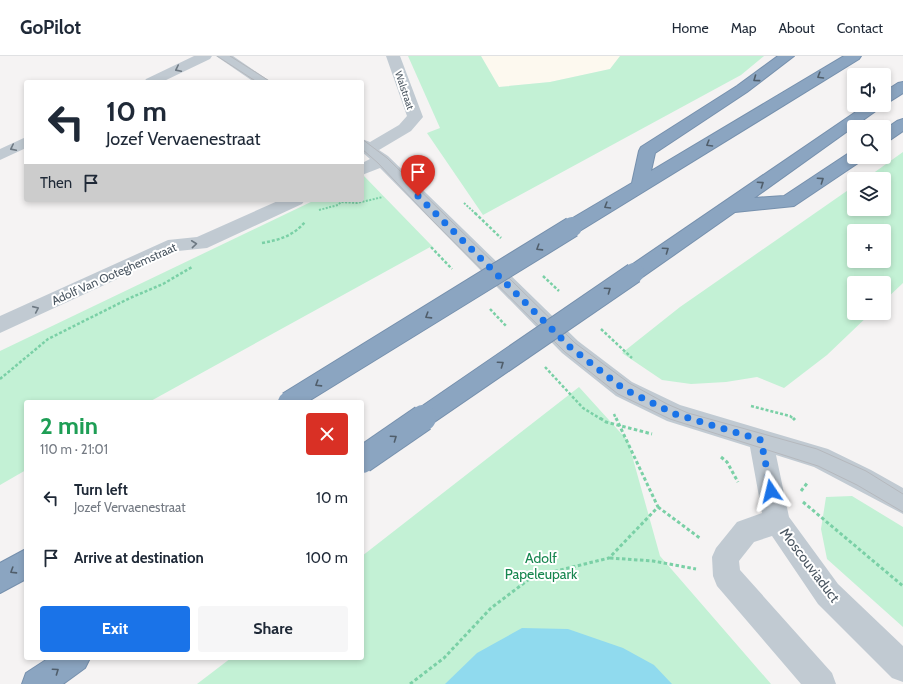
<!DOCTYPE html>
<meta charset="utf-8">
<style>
:root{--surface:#fff;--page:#f6f6f7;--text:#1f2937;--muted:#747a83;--line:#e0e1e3;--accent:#1a73e8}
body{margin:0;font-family:Cabin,sans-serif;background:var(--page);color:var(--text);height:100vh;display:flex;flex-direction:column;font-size:15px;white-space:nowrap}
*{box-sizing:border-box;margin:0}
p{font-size:13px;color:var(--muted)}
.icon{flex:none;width:22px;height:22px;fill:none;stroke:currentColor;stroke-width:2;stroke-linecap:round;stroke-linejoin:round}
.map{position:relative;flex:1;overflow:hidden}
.drawer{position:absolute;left:24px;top:344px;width:340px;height:260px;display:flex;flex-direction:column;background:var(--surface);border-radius:4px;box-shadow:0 2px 6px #0003}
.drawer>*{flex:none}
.top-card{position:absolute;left:24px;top:24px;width:340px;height:122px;border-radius:4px;box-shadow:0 2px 6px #0003;background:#fff;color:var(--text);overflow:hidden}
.buttons{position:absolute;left:847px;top:12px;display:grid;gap:8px}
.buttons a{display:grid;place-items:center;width:44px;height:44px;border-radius:4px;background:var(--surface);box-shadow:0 2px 6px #0003;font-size:20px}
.pin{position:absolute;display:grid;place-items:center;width:34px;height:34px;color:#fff;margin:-41px -17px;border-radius:50% 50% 50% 0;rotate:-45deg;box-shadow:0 0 4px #0007}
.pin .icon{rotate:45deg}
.me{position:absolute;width:44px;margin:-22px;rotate:350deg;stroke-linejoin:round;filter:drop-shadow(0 0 3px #0008)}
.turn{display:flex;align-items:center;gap:14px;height:84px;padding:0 16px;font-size:18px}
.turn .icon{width:52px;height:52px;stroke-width:2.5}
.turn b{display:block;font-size:28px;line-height:34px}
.then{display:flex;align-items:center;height:38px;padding:0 16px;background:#0003;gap:8px;font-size:15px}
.round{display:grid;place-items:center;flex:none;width:42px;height:42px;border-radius:4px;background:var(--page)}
.headline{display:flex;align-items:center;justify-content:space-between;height:68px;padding:0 16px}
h1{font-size:24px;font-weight:800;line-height:30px;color:#1e9e55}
.cta{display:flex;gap:8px;margin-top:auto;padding:8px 16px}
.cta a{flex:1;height:46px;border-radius:4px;background:var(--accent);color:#fff;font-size:16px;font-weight:800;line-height:46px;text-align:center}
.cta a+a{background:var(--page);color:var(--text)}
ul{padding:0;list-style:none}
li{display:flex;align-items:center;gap:12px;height:60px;padding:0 16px}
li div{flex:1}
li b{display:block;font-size:15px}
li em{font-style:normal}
header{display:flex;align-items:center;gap:24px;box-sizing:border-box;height:56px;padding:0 20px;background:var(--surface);border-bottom:1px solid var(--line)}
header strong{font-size:19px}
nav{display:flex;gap:22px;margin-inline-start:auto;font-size:14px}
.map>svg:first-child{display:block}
.commercial{fill:#fdf9ef}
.green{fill:#c3f1d5;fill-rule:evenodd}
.water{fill:#90daee}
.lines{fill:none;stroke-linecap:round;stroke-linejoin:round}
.highway-casing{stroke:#7690ad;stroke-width:2}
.path-far2{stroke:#7ad0a6;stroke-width:2;stroke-dasharray:2 1.5;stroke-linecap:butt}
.path-far1{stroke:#7ad0a6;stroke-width:2.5;stroke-dasharray:3 2;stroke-linecap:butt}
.path{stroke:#7ad0a6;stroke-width:3;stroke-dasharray:3.5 2.5;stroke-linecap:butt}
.minor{fill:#c1cad2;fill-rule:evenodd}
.highway{fill:#8ba5c1;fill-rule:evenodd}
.tram{stroke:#b5b8bd;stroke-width:1}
.highway-bridge-far1-casing{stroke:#7690ad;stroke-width:22;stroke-linecap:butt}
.highway-bridge-casing{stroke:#7690ad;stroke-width:28;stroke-linecap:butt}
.highway-bridge-far1{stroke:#8ba5c1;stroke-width:20}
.highway-bridge{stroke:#8ba5c1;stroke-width:26}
.oneway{stroke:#6e7983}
.oneway2{stroke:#505e6b}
.route{stroke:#1a73e8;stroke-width:7;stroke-dasharray:0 12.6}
.labels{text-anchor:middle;stroke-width:4;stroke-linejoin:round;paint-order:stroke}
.far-street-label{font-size:10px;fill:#4a5661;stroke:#fff}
.street-label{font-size:12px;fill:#4a5661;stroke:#fff}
.near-park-label{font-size:14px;fill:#17864f;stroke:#fff}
.near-street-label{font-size:14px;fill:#4a5661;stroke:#fff}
</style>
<header>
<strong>GoPilot</strong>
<nav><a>Home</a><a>Map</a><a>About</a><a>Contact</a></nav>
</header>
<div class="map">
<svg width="903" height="628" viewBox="0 0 903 628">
<rect width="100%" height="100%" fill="#f5f3f3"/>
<path class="commercial" d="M 481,0 L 620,0 L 610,13 L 550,26 L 499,31 Z"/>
<path class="green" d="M 408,0 L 481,0 L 499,31 L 550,26 L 610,13 L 620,0 L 764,0 L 741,19 L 483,159 L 427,77 L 440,72 Z
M 903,96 L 903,227 L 884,245 L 884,227 L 854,227 L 854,257 L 871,257 L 827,299 L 784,332 L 757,321 L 726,326 L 691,328 L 662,324 L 622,297 L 680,251 L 854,130 L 854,153 L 884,153 L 884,123 L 865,123 ZM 854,175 L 884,175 L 884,205 L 854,205 Z
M 364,120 L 432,190 L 149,346 L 26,346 L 26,414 L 0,429 L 0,295 L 315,144 L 362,144 L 362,121 Z
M 579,331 L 628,385 L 660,500 L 771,628 L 197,628 L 231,602 L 362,602 L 362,500 Z
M 852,440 L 903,471 L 903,571 L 827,503 L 821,473 L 826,441 Z"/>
<path class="water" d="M 522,572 L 568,573 L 623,592 L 654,609 L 672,628 L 445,628 L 477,597 Z"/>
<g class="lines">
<defs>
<path id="highway" d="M 778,0 L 794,0 L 747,36 L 655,97 L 651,115 L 844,0 L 861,0 L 859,3 L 578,176 L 572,177 L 566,176 L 563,171 L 566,166 L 632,127 L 639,95 L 641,91 L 737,30 Z
M 903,26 L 903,37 L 889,46 L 884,47 L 884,36 L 898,27 Z
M 866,49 L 884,49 L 754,142 L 784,140 L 849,97 L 854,96 L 854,101 L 863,101 L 861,105 L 794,150 L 735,156 L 641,222 L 634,224 L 627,222 L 624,217 L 627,212 Z
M 903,63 L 903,75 L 890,84 L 884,86 L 884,74 L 897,65 Z
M 26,493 L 26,523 L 0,537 L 0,507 Z
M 49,602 L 90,602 L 85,612 L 63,628 L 22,628 L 26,617 Z"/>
</defs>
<use href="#highway" class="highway-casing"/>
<path class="path-far2" d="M 464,147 L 476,158
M 319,154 L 338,149 L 341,146 L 357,147 L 383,141"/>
<path class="path-far1" d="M 475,157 L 501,182
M 262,187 C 279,184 293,180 305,166
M 431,191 L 452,213
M 543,220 L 559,235
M 490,253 L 507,271
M 601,273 L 632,302
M 545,311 L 583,352 L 601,363
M 0,323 L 48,283 L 130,242 L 163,228 L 192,211
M 751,350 L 790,360 L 794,363
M 614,358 L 616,363"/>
<path class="path" d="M 600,362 L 606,366 L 652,378
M 793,362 L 795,364
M 721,401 L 727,406 L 738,426
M 801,435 L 808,426
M 803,446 L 903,530
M 658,451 L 701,483
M 610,502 L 653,505 L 696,513
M 410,628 L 444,602 L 491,552 L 532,521 L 609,502 L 658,451 L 616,362"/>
<path class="minor" d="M 194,0 L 212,0 L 210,3 L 162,26 L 144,26 L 146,23 Z
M 216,0 L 233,0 L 271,26 L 254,26 Z
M 386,0 L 400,0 L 423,61 L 411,75 L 379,94 L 388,100 L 578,285 L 632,326 L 680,349 L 828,393 L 871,414 L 903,432 L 903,458 L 814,411 L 776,399 L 789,461 L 838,528 L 903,590 L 903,626 L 892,622 L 818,548 L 772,480 L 754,486 L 739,505 L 740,514 L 832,617 L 836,628 L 801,628 L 717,530 L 713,520 L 712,501 L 716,492 L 737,466 L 762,457 L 750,391 L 667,365 L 616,340 L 562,297 L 382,114 L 380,112 L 362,119 L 362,107 L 370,103 L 362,96 L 362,83 L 370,86 L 399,69 L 407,60 Z
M 26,81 L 26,92 L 0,104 L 0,93 Z
M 280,144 L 305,144 L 302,148 L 207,192 L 178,195 L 0,277 L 0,260 L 168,184 L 197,181 Z"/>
<use href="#highway" class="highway"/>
<path class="tram" d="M 217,0 L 257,26
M 230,0 L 271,26
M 362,83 L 387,102 L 575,287 L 629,327 L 667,348 L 688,357 L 817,393 L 866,415 L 903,438
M 362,93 L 378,107 L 430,162 L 565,296 L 618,338 L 670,363 L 818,410 L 857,429 L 903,456"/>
<defs>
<path id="highway-bridge-far1" d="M 288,346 L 572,171
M 421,363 L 634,217"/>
<path id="highway-bridge" d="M 362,404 L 423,362"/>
</defs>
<use href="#highway-bridge-far1" class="highway-bridge-far1-casing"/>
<use href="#highway-bridge" class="highway-bridge-casing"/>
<use href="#highway-bridge-far1" class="highway-bridge-far1"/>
<use href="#highway-bridge" class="highway-bridge"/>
</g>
<defs><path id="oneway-chevron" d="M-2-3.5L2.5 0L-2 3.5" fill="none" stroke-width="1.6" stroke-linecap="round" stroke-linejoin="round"/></defs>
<g class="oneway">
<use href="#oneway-chevron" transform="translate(178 13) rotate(154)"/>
<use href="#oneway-chevron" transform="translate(13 92) rotate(154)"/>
<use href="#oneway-chevron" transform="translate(194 188) rotate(-6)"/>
<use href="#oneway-chevron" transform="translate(36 253) rotate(-24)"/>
</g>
<g class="oneway2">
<use href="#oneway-chevron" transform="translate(820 20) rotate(149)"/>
<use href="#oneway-chevron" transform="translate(756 23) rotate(144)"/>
<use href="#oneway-chevron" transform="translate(709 88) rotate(149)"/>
<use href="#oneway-chevron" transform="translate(821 124) rotate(-34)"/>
<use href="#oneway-chevron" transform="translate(761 128) rotate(-34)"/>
<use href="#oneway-chevron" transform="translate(607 150) rotate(149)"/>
<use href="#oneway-chevron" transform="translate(539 192) rotate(148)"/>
<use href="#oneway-chevron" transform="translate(666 194) rotate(-35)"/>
<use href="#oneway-chevron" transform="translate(608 234) rotate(-35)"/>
<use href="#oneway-chevron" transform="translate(428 260) rotate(148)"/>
<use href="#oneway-chevron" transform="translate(501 308) rotate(-35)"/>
<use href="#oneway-chevron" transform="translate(318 328) rotate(148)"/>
<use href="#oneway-chevron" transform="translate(394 382) rotate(-35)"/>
<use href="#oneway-chevron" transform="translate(13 515) rotate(148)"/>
<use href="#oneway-chevron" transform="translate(56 615) rotate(-35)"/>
</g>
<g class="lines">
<path class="route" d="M 418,140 L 570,291 L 624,333 L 675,358 L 761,384 L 771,435"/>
</g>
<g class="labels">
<g class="far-street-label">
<text transform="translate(405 34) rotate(71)" y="4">Walstraat</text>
</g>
<g class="street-label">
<text transform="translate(114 218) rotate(-24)" y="4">Adolf Van Ooteghemstraat</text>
</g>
<g class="near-park-label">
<text x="541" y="507">Adolf<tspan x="541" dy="16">Papeleupark</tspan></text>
</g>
<g class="near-street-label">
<text transform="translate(810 509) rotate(53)" y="5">Moscouviaduct</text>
</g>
</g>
</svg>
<div class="buttons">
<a><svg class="icon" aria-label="sound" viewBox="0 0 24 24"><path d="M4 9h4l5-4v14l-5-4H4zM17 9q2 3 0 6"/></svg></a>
<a><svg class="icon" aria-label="search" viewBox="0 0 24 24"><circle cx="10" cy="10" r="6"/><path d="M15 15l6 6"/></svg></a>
<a><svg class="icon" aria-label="layers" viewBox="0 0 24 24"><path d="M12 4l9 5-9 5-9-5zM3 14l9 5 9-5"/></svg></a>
<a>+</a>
<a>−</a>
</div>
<div class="pin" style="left:418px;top:140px;background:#d93025"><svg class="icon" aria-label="arrive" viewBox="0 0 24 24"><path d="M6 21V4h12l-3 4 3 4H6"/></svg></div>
<svg class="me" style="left:771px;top:435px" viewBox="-20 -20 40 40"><path d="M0-17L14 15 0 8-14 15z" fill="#1a73e8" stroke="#fff" stroke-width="4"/></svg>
<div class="top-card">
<div class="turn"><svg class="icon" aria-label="left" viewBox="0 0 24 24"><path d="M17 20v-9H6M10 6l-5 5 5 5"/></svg><div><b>10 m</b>Jozef Vervaenestraat</div></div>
<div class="then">Then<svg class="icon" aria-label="arrive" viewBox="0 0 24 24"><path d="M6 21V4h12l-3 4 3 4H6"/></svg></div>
</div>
<section class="drawer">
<div class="headline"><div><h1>2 min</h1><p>110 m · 21:01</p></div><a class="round" style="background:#d93025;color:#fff"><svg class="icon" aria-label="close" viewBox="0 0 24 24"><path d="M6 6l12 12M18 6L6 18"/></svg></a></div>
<ul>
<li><svg class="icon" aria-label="left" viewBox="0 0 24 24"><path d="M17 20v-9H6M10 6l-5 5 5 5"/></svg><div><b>Turn left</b><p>Jozef Vervaenestraat</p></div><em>10 m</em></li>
<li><svg class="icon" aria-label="arrive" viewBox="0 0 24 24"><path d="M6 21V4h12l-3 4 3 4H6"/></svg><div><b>Arrive at destination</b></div><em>100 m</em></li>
</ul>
<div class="cta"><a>Exit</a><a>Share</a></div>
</section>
</div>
